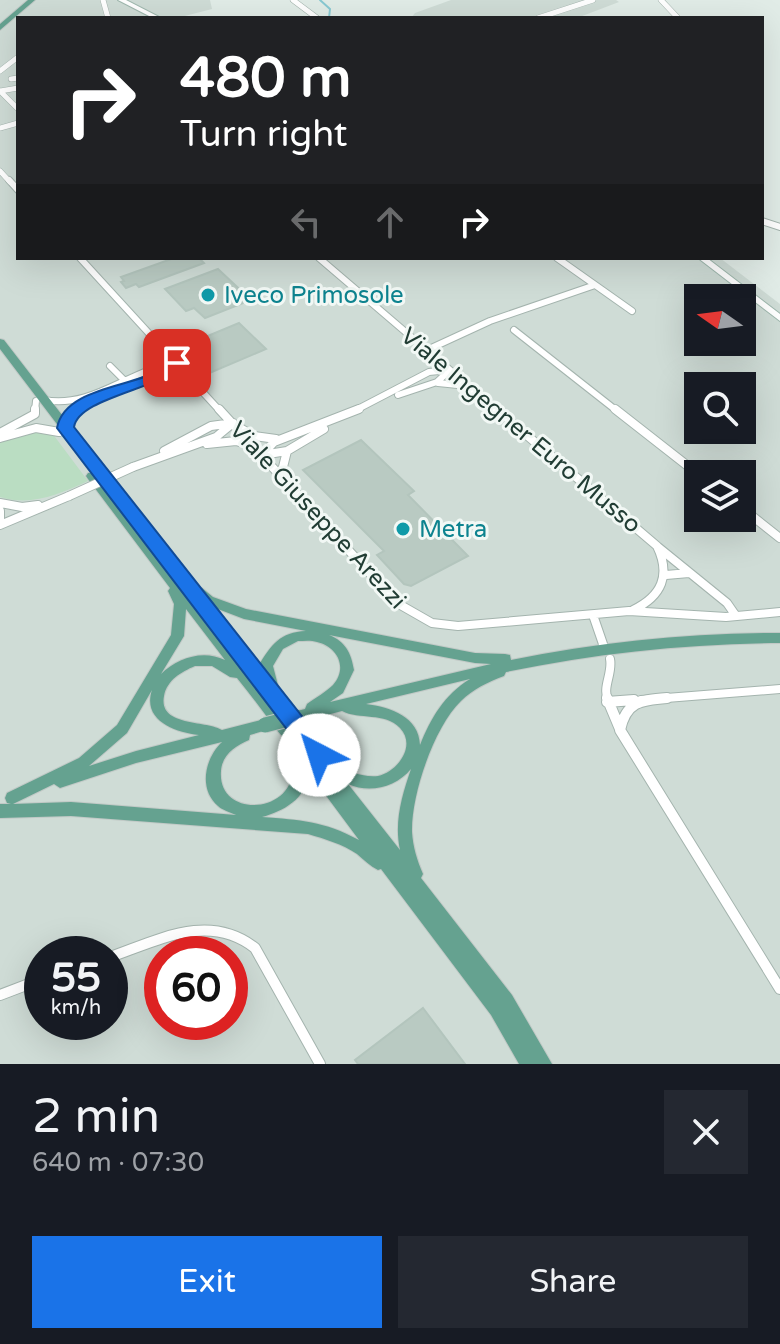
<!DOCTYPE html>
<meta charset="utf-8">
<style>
:root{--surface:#171b24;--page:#242831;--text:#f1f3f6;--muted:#9ea1a6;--accent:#1a73e8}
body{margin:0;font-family:"Varela Round",sans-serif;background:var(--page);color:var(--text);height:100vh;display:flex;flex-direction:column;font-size:30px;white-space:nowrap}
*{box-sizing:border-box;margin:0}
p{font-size:26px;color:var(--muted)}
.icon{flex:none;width:44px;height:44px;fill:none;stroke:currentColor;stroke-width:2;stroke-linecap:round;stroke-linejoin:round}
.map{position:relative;height:1064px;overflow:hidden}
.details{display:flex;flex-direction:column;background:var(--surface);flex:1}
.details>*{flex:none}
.top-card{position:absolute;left:16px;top:16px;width:748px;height:244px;border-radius:0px;box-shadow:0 8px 32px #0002;background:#202124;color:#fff;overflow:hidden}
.needle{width:52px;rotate:284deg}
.fabs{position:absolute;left:684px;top:284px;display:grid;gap:16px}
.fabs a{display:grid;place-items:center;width:72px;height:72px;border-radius:0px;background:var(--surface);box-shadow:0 8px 32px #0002;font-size:40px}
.speed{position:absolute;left:24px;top:936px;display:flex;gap:16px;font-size:40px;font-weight:700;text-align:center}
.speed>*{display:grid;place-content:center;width:104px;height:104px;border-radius:50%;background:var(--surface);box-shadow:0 8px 32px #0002;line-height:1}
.speed small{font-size:20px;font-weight:400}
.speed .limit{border:12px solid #d22;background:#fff;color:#111}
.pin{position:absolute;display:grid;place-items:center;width:68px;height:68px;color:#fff;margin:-34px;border-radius:16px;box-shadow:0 4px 12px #0006}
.me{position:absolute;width:88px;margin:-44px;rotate:320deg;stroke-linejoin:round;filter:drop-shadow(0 0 6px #0008)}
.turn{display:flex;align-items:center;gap:28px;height:168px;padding:0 32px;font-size:36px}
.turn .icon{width:104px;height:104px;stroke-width:2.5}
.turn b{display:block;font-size:56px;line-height:68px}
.lanes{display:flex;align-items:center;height:76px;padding:0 32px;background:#0003;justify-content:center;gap:40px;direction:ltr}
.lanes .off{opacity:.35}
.round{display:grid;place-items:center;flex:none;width:84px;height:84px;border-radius:0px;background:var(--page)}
.headline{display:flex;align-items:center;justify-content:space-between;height:136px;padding:0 32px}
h1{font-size:48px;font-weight:600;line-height:60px}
.primary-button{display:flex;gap:16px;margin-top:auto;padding:16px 32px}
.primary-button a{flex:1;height:92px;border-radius:0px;background:var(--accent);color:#fff;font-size:32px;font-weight:600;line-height:92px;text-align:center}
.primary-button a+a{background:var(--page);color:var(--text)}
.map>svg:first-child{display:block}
.built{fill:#cfdcd6;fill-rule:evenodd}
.green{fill:#baddc2}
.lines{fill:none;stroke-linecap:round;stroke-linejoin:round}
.stream{stroke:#88c9d2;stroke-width:2}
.building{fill:#b9cac2;stroke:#b3c5bd;stroke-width:2}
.street-far3-casing{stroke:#a4b4ae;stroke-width:6}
.street-far2-casing{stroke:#a4b4ae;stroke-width:8}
.street-far1-casing{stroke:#a4b4ae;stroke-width:10}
.street-casing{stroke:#a4b4ae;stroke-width:12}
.secondary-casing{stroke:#9fb8ae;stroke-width:2}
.primary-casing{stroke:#c1c9c6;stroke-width:2}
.street-far3{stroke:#fff;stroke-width:5}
.street-far2{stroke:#fff;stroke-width:6}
.street-far1{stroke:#fff;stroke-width:8}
.street{stroke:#fff;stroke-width:10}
.secondary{fill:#fff;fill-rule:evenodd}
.primary{fill:#65a290;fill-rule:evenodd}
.street-bridge-casing{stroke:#a4b4ae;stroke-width:10;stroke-linecap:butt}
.primary-bridge-casing{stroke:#c1c9c6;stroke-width:17;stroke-linecap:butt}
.street-bridge{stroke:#fff;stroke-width:8}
.primary-bridge{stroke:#65a290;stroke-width:15}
.route{fill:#1a73e8;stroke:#114b97;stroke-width:2}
.culture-dot{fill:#0f9aa8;stroke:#f2f8f5;stroke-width:3}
.labels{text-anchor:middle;stroke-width:6;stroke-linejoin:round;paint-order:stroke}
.culture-label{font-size:24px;fill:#0d838f;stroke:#f2f8f5;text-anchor:start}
.street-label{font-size:24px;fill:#213d34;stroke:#f2f8f5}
</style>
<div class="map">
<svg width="780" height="1064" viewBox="0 0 780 1064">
<rect width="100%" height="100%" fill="#e1ece7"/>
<path class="built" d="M 0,0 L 210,0 L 212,9 L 177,18 L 18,18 L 18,258 L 720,258 L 780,304 L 780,1064 L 0,1064 ZM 698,298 L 742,298 L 742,342 L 698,342 ZM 698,386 L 742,386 L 742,430 L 698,430 ZM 698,474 L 742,474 L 742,518 L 698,518 ZM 42,954 L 110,954 L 110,1022 L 42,1022 ZM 162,954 L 230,954 L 230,1022 L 162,1022 Z
M 451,0 L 616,0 L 619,2 L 577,18 L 411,18 L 415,13 Z"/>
<path class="green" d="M 35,431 L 52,433 L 88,481 C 59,494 31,507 0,497 L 0,442 Z"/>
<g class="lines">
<path class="stream" d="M 320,0 L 330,9 L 329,18"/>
</g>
<path class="building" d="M 174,258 L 199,258 L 204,263 L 139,287 L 136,284 L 126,288 L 121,282 L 124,281 L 121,277 Z
M 218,269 L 251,300 L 205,318 L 194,308 L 186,311 L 165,289 Z
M 239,323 L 266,349 L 207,374 L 181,347 Z
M 361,440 L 414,491 L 408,495 L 468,556 L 411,586 L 404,584 L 377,555 L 384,551 L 303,470 Z
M 423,1008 L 465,1064 L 358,1064 L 355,1060 Z"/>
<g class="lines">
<defs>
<path id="street-far3" d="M 103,0 L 108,18
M 293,0 L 317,18
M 661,0 L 678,18
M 538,18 L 593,0
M 0,71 L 18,57
M 11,79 L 18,78
M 0,91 L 18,109
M 0,91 L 18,88
M 0,128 L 18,123
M 0,171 L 10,182"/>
<path id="street-far2" d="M 9,180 L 18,190
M 762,221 L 780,227
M 80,258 L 220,411
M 319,258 L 498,411
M 557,258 L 632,311
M 514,330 L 617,411
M 427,350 L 490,321 L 595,285
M 110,366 L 129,385
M 160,377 L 178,378 L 192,385
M 438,383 L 458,385 L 471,391
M 125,387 L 161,376 L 177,363
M 398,395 L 437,382 L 450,370
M 44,400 C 94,409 129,369 177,363
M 35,411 L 36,401
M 74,411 L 98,398
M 354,411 L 429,372 L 449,370"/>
<path id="street-far1" d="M 219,409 L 397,603 L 432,623 L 458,626 L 629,611 L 726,617 L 780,612
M 496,409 L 657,546 C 671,575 662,596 633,610
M 615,409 L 698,474
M 66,428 L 69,417 L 76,409
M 240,428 L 254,436 L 276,439
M 0,433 L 35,414 L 35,409
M 0,438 L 36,428 L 59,432
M 207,444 L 236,441 L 253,446
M 164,451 L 211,426 L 233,423
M 287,451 L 283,467 L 287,480
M 262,455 L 274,442 L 359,409
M 262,455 L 287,451 L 324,429
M 133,467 L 216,437 L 233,423
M 0,503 L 22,507 L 38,505
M 742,508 L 780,538
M 0,511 L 0,523
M 0,525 L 69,496
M 658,547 L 727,603 L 736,616
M 666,575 L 689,573
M 593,615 L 603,644
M 608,700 C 602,687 613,673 610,659
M 641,700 L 780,689"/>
<path id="street" d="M 607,698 L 620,729
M 667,698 C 640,700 626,702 620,730 L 780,989
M 607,702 L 634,700
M 110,957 C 159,940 209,912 255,948 L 320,1064
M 0,995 L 42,979"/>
<path id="secondary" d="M 118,0 L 126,0 L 161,18 L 153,18 Z
M 698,258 L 707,258 L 780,314 L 780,321 Z"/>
<path id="primary" d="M 28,0 L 35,0 L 0,30 L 0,24 Z
M 0,339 L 4,340 L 195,587 L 202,588 L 213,597 L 246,609 L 475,653 L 505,654 L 510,655 L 511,660 C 600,642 689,633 780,633 L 780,643 C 687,644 597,653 506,672 L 504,676 C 488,682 473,689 461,701 C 434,727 411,795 412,832 C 413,847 417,860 423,874 L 421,878 L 512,995 L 552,1064 L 519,1064 L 491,1015 L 381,869 L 378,870 C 370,866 364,860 357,854 C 342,844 325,839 308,834 L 71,816 L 0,818 L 0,804 L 11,804 L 7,803 L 5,798 L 7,793 L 79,758 L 117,725 L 171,635 L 174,604 L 168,591 L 170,588 L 88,479 L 86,476 L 88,473 L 94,473 L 0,349 ZM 210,606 L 244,619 L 306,631 C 280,632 271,645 259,665 L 261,672 ZM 186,609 L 225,660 C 203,649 177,658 161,674 L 184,636 ZM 329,635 L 475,663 L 491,664 L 330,702 L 343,693 L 354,670 C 351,653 346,642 329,635 ZM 298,641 C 304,641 311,640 317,642 C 338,647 348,668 333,685 C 326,692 315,698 307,704 L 305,709 L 293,712 L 277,692 L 279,689 L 273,666 L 283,649 ZM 195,666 L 212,666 L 230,677 L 237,678 C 250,694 263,711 275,728 C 280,734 287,741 290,748 C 292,752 292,760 292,766 C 297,814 217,820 221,771 C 222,755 235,746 249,740 L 250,735 L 270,729 L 272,725 L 270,721 L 265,719 L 222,730 C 207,720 158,727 164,696 C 167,680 181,672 195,666 ZM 470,679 C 444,695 431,718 420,745 C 419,717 391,707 366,704 ZM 152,690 C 142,720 174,732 199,735 L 136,751 L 89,766 L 127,733 ZM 342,711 C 359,720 385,712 400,728 C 417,746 397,772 378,776 C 364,778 342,770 331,762 C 322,755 307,731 300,722 ZM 222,742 C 205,758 198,789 218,806 C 222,810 230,812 236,815 L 71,802 L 13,804 L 54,784 L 60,788 L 136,763 ZM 411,769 C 402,795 394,822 400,850 L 348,784 C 370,794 396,787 411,769 ZM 307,770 L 359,840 C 324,821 300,820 262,817 C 284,811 310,797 307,770 Z"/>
</defs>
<use href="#street-far3" class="street-far3-casing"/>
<use href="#street-far2" class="street-far2-casing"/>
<use href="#street-far1" class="street-far1-casing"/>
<use href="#street" class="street-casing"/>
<use href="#secondary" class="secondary-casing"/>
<use href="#primary" class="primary-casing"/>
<use href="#street-far3" class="street-far3"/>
<use href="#street-far2" class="street-far2"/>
<use href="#street-far1" class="street-far1"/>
<use href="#street" class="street"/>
<use href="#secondary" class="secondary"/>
<use href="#primary" class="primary"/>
<defs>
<path id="street-bridge" d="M 69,496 L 133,467"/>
<path id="primary-bridge" d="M 265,725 L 296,717"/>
</defs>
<use href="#street-bridge" class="street-bridge-casing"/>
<use href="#primary-bridge" class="primary-bridge-casing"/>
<use href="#street-bridge" class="street-bridge"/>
<use href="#primary-bridge" class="primary-bridge"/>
</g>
<path class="route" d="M 177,358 L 185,363 C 163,389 79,397 74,427 L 327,748 L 330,755 L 327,761 L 319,764 L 311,761 L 57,428 C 64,389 128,387 156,372 C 164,367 168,361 177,358 Z"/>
<g class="culture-dot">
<circle cx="208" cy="295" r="8"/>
<circle cx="403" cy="529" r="8"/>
</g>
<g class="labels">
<g class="culture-label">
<text x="224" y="303">Iveco Primosole</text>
<text x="419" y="537">Metra</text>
</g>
<g class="street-label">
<text transform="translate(521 430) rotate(40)" y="8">Viale Ingegner Euro Musso</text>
<text transform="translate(318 515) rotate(47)" y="8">Viale Giuseppe Arezzi</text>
</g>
</g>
</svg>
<div class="fabs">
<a><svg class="needle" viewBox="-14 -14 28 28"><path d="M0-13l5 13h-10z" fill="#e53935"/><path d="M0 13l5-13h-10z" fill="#9ea1a6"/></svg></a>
<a><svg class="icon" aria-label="search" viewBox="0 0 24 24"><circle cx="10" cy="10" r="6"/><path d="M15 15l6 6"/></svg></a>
<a><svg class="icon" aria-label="layers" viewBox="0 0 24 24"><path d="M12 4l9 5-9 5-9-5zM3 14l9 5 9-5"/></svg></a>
</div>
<div class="speed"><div>55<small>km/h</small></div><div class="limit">60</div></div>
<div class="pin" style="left:177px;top:363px;background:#d93025"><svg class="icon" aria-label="arrive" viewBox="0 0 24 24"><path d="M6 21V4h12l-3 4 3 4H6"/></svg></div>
<svg class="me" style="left:319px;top:755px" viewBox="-20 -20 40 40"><circle r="19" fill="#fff"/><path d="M0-13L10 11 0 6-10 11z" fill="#1a73e8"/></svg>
<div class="top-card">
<div class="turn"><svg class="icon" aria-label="right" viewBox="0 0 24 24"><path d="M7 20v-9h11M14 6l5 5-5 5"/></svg><div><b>480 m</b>Turn right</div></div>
<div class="lanes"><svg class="icon off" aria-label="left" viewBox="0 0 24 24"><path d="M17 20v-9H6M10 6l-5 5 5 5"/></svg><svg class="icon off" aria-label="ahead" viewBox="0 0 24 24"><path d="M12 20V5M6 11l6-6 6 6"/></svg><svg class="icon" aria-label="right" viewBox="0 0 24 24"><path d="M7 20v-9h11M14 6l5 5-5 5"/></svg></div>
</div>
</div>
<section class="details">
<div class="headline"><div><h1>2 min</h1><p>640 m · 07:30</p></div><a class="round"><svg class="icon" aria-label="close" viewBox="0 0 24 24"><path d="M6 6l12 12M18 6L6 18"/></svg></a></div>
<div class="primary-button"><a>Exit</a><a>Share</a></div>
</section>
